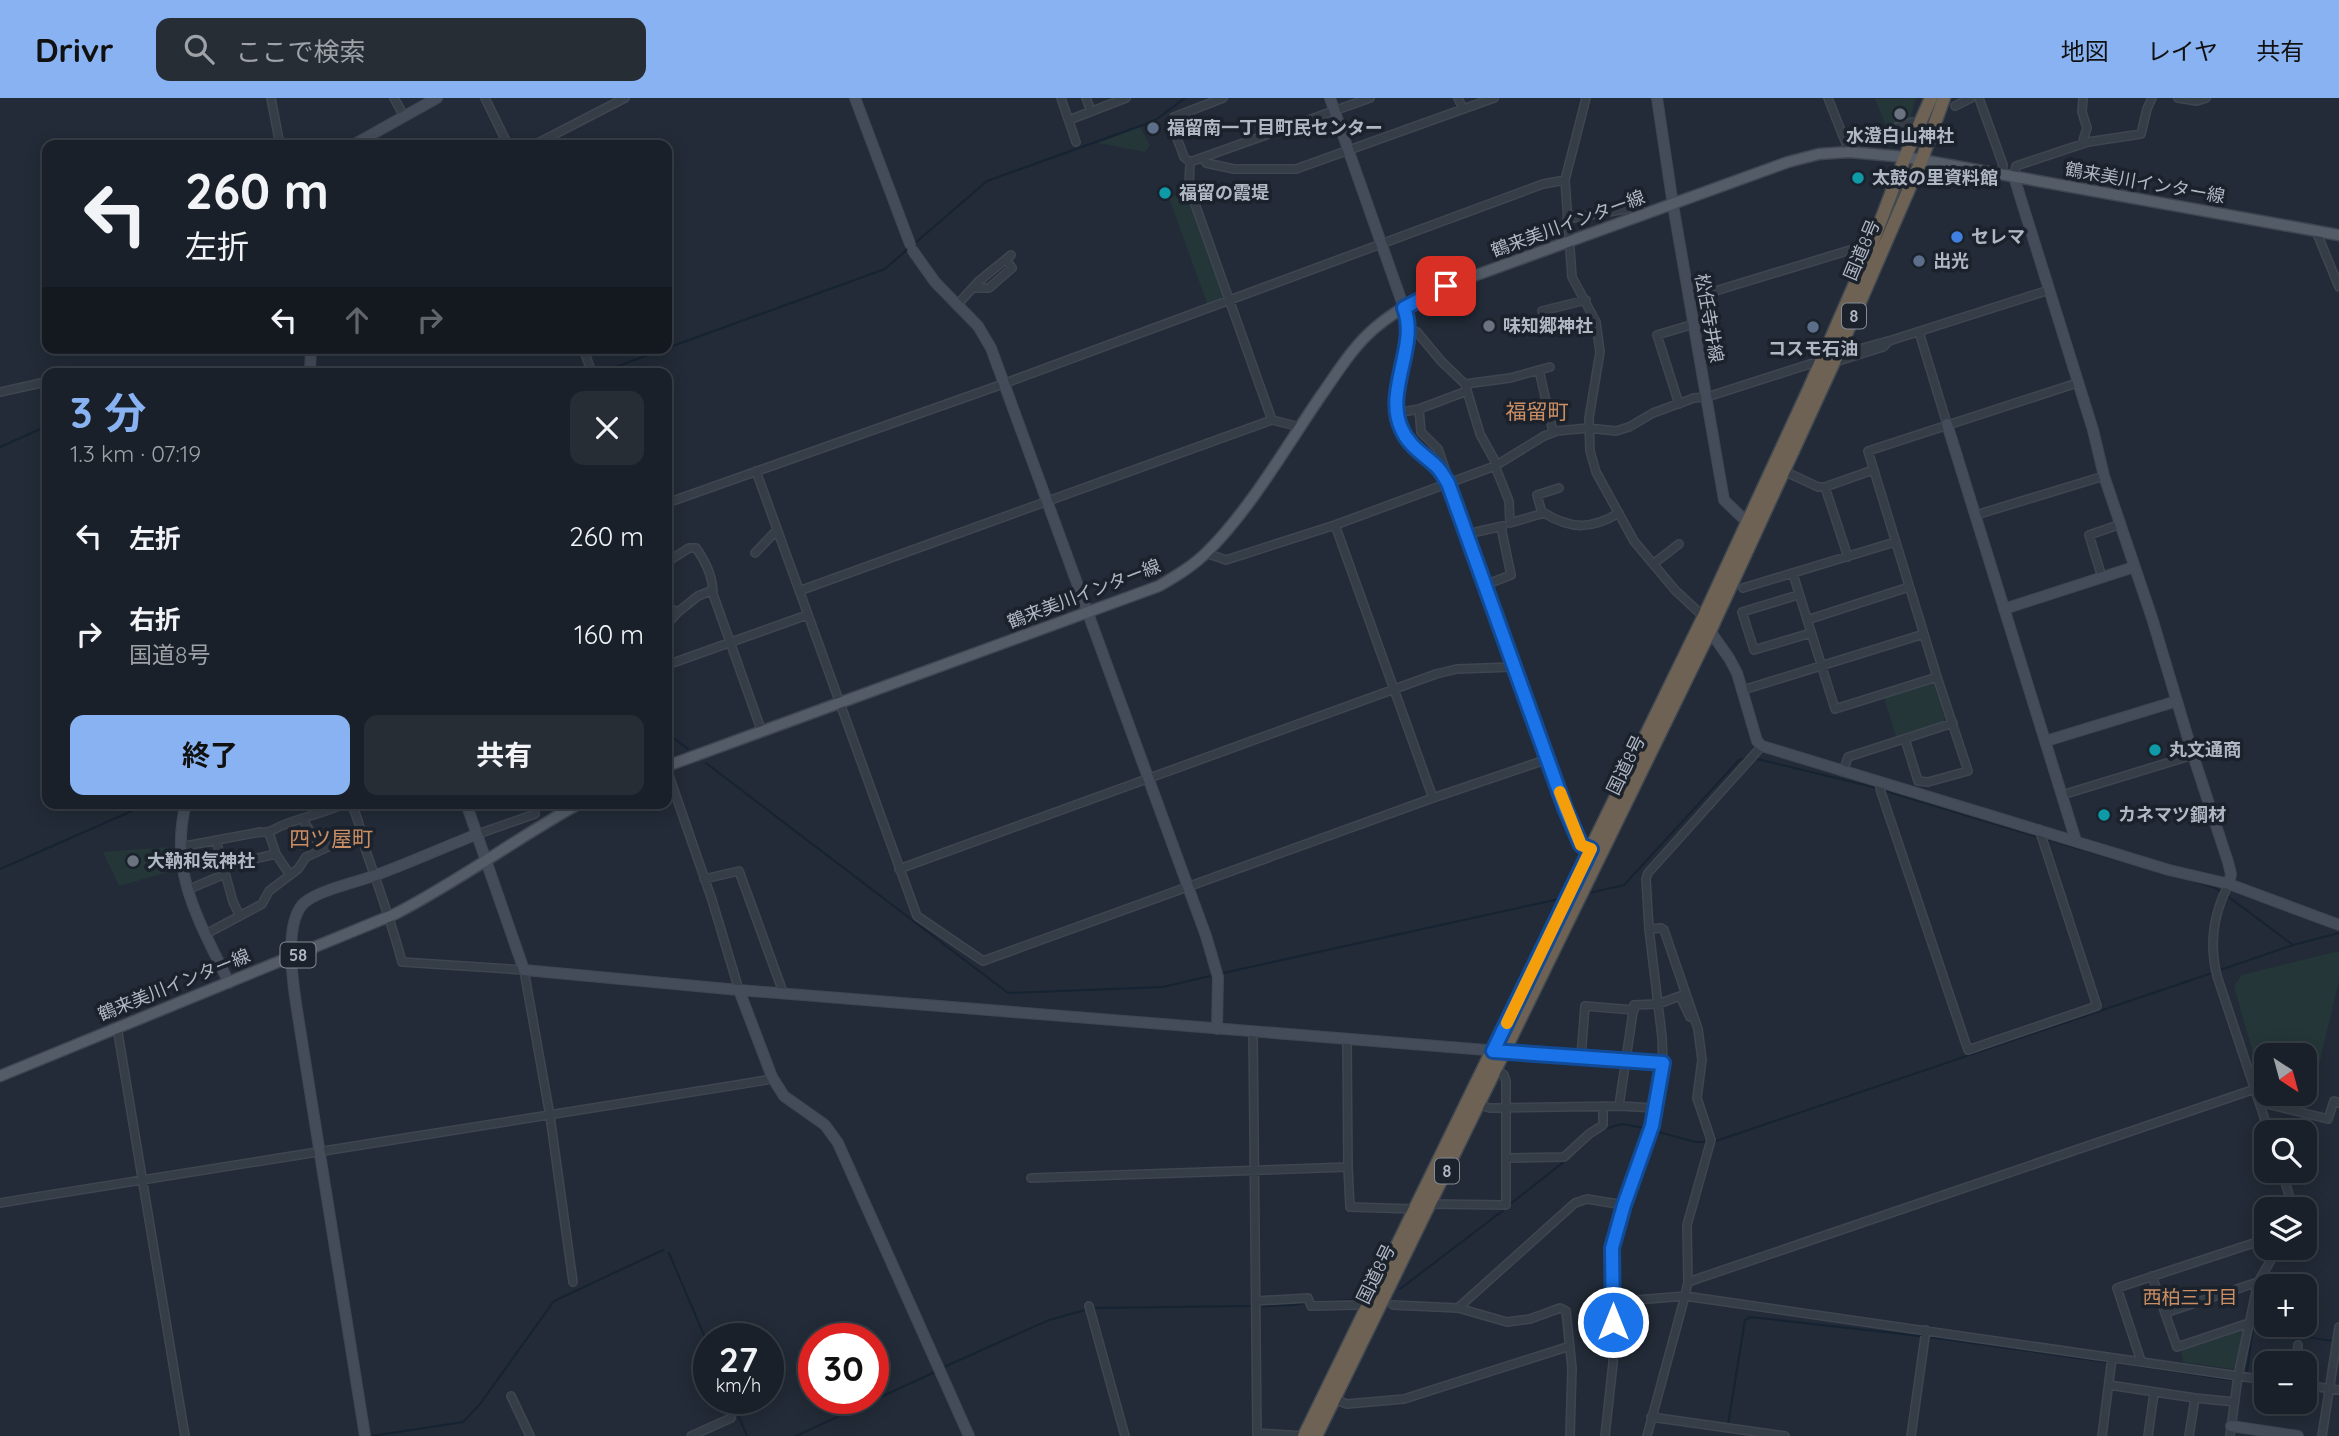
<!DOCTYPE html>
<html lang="ja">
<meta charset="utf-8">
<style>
:root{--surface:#1a2029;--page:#272d35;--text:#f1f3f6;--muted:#9fa3a8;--line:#383e46;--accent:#88b2f1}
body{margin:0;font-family:Quicksand,"Noto Sans JP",sans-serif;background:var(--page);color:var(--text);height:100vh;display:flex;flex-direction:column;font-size:26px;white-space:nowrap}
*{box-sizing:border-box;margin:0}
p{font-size:23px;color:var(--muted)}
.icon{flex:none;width:38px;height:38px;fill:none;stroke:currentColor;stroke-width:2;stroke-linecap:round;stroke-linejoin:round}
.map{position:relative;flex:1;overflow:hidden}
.side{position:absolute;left:42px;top:270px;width:630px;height:441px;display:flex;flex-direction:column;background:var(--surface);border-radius:14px;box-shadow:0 4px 18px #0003,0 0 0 2px var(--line)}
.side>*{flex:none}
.banner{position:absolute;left:42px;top:42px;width:630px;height:214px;border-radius:14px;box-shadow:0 4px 18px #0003,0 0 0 2px var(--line);background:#1a2029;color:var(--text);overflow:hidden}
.needle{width:46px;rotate:144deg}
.tools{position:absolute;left:2254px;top:945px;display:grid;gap:14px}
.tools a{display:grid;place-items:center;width:63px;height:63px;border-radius:14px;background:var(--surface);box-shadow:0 4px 18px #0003,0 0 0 2px var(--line);font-size:35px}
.speed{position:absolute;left:693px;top:1225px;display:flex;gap:14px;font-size:35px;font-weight:700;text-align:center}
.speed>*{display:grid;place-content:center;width:91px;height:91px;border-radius:50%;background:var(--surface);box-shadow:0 4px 18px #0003,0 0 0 2px var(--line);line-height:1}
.speed small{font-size:18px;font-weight:400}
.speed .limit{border:10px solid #d22;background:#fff;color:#111}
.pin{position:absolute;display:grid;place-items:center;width:60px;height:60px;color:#fff;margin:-30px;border-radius:14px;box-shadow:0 4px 10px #0006}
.me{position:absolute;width:77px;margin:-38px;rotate:0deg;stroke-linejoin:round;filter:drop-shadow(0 0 5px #0008)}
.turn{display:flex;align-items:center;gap:24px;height:147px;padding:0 28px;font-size:32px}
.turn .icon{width:91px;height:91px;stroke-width:2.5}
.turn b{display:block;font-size:49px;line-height:60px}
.lanes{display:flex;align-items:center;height:66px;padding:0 28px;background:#0003;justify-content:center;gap:35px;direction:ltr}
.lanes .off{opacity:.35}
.round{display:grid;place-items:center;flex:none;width:74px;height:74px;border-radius:14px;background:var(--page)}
.summary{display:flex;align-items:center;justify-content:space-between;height:119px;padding:0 28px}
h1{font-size:42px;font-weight:700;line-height:52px;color:var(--accent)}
.action{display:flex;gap:14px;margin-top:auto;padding:14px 28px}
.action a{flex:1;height:80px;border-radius:14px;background:var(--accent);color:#111;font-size:28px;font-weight:700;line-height:80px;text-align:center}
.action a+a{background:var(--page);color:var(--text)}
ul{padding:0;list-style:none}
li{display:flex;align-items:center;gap:21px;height:98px;padding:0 28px}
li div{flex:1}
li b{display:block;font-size:26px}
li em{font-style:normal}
header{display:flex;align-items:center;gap:42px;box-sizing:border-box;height:98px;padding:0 35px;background:var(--accent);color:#111}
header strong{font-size:33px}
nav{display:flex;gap:38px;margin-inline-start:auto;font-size:24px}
.search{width:490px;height:63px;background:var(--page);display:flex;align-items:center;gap:18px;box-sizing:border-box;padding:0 24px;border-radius:14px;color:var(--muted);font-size:26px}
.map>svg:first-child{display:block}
.green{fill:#243638}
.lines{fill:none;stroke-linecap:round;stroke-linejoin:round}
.stream{stroke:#162333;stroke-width:2}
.street-casing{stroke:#3f4651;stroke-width:10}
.secondary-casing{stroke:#3f4651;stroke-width:12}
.primary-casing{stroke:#3f4651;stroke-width:13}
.highway-casing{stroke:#404852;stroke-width:15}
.street{stroke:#353d47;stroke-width:7}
.secondary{stroke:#444c5a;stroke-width:10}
.primary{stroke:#535c67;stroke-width:10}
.highway{stroke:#6d6253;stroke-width:12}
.route-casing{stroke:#114b97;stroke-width:18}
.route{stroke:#1a73e8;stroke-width:12}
.slow{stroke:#f59e0b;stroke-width:12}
.worship-dot{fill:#6b7280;stroke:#1b222c;stroke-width:2.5}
.service-dot{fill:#5c6f8a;stroke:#1b222c;stroke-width:2.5}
.culture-dot{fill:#0f9aa8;stroke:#1b222c;stroke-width:2.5}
.shop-dot{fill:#3f7fe0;stroke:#1b222c;stroke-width:2.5}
.labels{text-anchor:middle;stroke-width:7;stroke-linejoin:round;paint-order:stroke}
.shield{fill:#1b222c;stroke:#838b96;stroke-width:2}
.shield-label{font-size:16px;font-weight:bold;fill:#b0b8c4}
.poi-label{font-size:18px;font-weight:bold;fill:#b0b8c4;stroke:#1b222c;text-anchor:start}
.street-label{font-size:18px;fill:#b0b8c4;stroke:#1b222c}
.neighbourhood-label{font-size:19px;fill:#cc8f63;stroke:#1b222c}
.quarter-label{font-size:21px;fill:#cc8f63;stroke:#1b222c}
</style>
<header>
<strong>Drivr</strong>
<div class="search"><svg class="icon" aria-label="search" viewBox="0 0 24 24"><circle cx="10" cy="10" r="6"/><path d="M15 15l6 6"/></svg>ここで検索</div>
<nav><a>地図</a><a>レイヤ</a><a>共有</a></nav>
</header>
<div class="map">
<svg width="2339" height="1338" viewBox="0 0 2339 1338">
<rect width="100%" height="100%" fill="#222b37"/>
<path class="green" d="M 1916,0 L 1910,21 L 1886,28 L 1875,1 Z
M 1140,29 L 1150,47 L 1145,54 L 1098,45 Z
M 1188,94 L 1224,199 L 1207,205 L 1169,100 Z
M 1930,585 L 1934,587 L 1945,620 L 1943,624 L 1896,638 L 1884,600 Z
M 166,749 L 169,774 L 119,788 L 103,754 Z
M 2339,853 L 2339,883 L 2317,975 L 2305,972 L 2305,957 L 2266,957 L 2266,962 L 2254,959 L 2234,888 L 2242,877 Z
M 2242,1230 L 2244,1233 L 2237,1268 L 2232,1271 L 2183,1264 L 2181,1252 Z"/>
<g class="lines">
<path class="stream" d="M 914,146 L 987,83 L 1154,23 L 1185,0
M 667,250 L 885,171 L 910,149
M 599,275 L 667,250
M 0,349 L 47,328
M 667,635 L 688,651
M 1757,661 L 1877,690
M 706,665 L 1008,895 L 1163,889 L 1214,877
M 1882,692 L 2038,739
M 190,709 L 207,709 L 219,705
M 2046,741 L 2125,764
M 0,771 L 150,705
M 2184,780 L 2213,789 L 2222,794
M 1589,795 L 1624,787 L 1739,662 L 1748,660
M 2226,797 L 2293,847
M 2220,872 L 2293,847 L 2339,835
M 1223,875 L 1559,801
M 1601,1032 L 1622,1026 L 1650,1031
M 1655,1033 L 1695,1044 L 1707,1044
M 1713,1044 L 2215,874
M 1509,1107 L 1565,1063
M 669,1155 L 709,1249
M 1400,1191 L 1505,1111
M 1311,1204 L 1353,1202
M 1259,1208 L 1295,1207 L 1305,1205
M 1091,1210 L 1253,1208
M 1929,1239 L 2106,1264
M 2119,1265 L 2231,1282
M 944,1269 L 1049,1222 L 1085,1212
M 2247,1273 L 2253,1231 L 2333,1243
M 731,1300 L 747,1338
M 1728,1327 L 1745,1222 L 1750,1219 L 1920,1238
M 372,1338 L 463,1324 L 480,1306 L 554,1203 L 663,1152
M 796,1338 L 935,1274"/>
<defs>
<path id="street" d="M 271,0 L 280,47
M 394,0 L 404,18
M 485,0 L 508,47
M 1061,0 L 1076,44
M 1086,0 L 1091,13
M 1223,0 L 1174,19 L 1171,24 L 1184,59 L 1190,64 L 1189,89 L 1272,322
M 1458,0 L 1463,11
M 1586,0 L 1565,82 L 1572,179 L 1596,224 L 1600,254 L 1589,320 L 1590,353 L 1596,374 L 1634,443 L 1675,492 L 1705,520
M 1828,0 L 1847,48
M 1979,0 L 2003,67 L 2001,76
M 2178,0 L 2197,3 L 2206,0
M 1955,8 L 1971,0
M 1069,22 L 1126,0
M 2082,46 L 2087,30 L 2082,14 L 2083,0
M 534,47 L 625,0
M 1842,55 L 1849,45 L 1912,24
M 1203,60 L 1206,65 L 1234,71 L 1296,71 L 1494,0
M 1190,64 L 1370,0
M 2014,79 L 2016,68 L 2088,44 L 2141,36 L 2147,11 L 2152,0
M 1567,121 L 1638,109 L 1645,117
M 2316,133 L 2339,189
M 974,190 L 989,190 L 1012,170 L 1006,161
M 1689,201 L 1860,149 L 1870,151
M 957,207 L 979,183 L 1011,157
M 1404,210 C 1419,248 1386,290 1400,329 C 1408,351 1432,361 1444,378
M 1542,213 L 1586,202
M 1409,230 L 1417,234 L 1441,263 L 1465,286 L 1480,336 L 1497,367
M 1919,234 L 1947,326
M 583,250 L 592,275
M 1845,255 L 1888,243
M 1835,264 L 1883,249 L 1889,243 L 2049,192
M 1539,272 L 1553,334
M 1465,286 L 1510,280 L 1550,269
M 0,294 L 41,285 L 47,290
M 1679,306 L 1657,237 L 1694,226
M 1419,311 L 1421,334 L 1438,351 L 1565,710 L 1581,747 L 1591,751
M 1397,315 L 1419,311 L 1467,293
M 1495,368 L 1509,403 L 1510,425 L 1544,415 C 1572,432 1592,431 1619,415
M 756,373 L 917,818 L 983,863 L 1433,700 L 1548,661
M 1784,373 L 1818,389 L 1825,389 L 1873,372
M 1825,389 L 1848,459
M 667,405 L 1003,286 L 1543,86 L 1565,82
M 1542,415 L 1537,397 L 1559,390
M 1976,417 L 2104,378
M 1335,427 L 1433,700
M 1467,436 L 1503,428
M 755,455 L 777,432
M 1206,455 L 1226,462 L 1335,427 L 1495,368 L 1544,338 L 1557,333 L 1588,330 L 1616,333 L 1629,329 L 1653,315 L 1694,300 L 1707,299 L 1813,265
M 667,464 L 689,450 L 696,450 C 706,464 713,479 713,496 L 762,634
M 1653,466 L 1679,446
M 1793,476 L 1835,611 L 1937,579
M 2102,479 L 2089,437 L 2121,426
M 1485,487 L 1511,477 L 1501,429
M 1743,490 L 1895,444
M 799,493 L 1272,322 L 1300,329
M 1798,497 L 1742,514 L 1754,552 L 1811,535
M 667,509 L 678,514 L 698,498 L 713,492
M 1807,522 L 1909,489
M 667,526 L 678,514
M 667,567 L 807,517
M 1743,592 L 1924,536
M 1905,641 L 1918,683 L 1928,684 L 1968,673 L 1937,579 L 1868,353 L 2077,285
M 667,672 L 712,802 L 739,892
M 1843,674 L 1848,659 L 1953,625
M 1879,684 L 1881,694 L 1968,952 L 2097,908 L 2039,731
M 2062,697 L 2193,657
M 350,705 C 360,720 360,736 366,753 C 379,790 392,826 402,864 L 524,872 L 550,1018 L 573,1184
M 303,722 L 321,751
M 269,735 L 276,756 L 290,777
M 475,737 L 535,716
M 216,742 L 233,804 L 240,818
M 180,749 L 260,734 C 270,735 272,732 281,728 C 302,719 325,715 346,705
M 223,768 L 276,756
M 899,771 L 1436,576 L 1457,571 L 1513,569
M 704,781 L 739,773 L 783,894
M 2229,786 C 2214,814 2209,846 2217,878 L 2269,1034
M 187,792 L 225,776
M 206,836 L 262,806 L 269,793 L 298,771 L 306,759 L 361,734
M 117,929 L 185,1338
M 1253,933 L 1257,1338
M 1506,953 L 1663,965
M 1581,959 L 1585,908 L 1634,912
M 2259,1004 L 2328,1021 L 2334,1003 L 2339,1005
M 1480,1007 L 1490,1010 L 1619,1008
M 1655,1010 L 1619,1008 L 1634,907 L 1658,906 L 1680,898 L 1690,919
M 1506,1060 L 1564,1059 L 1589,1036 L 1603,1027 L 1603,1008
M 1348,1069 L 1350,1109 L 1415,1111
M 2282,1073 L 2293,1111
M 1031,1080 L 1348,1069 L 1347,941
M 0,1105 C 255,1062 511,1025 766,982 L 772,979
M 1430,1106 L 1506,1107 L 1506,983 L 1504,977 L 1497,972
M 2152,1178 L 2177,1249 L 2249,1225
M 1688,1184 L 2255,991
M 1256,1203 L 1308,1200 L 1311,1208 L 1357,1207
M 1612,1204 L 1685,1198 L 2266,1282
M 1393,1207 L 1458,1210 L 1507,1224 L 1530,1221 L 1560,1210 L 1566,1213 L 1572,1270 L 1570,1338
M 1089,1208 L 1125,1338
M 1458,1210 L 1575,1105 L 1587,1101 L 1624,1107
M 2165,1215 L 2258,1184
M 2141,1263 L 2117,1190 L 2266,1141
M 2296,1265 L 2298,1247
M 2109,1287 L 2195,1300 L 2235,1304
M 2305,1287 L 2339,1292
M 511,1298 L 530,1338
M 1334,1301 L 1347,1306 L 1404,1301 L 1570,1248
M 1651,1319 L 1785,1338
M 1257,1335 L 1304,1338
M 691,1338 L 731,1320
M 1605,1338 L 1613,1265 L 1612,1150 L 1624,1107 L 1652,1028 L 1663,965 L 1662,939 L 1649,831 L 1646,781 L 1648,775 L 1762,648
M 1647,1338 L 1685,1198 L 1688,1184 L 1687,1127 L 1711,1042 L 1697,1000 L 1702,962 L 1698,931 L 1664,832 L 1661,830 L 1649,831
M 1911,1338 L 1926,1232
M 2102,1338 L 2112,1260
M 2148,1338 L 2154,1295
M 2189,1338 L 2195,1300
M 2230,1338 L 2238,1278 L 2258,1184 L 2278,1150
M 2322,1338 L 2339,1229"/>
<path id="secondary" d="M 855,0 L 910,146
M 1330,0 L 1404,210
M 1657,0 L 1673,107 L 1724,402 L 1751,428
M 353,47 L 437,0
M 2014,79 L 2093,332 L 2104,378 L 2152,520 L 2193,657 L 2228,764 L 2231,776 L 2229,786
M 913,153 L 935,184 L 978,228 L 991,250 L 1206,838 L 1218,879 L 1217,931
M 310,275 L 311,250
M 1947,326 L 2076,743
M 2004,511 L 2134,469
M 1710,533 L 1729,560 L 1737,575 L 1757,643 L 1762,648 L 2169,772 L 2229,786 L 2339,827
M 2046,643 L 2177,603
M 186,705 C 168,775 200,824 229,885
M 466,705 L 524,872 L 739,892 L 772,979 L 784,998 L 825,1027 L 838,1045 L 969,1338
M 739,892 L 1499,953
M 2231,1328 L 2298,1338
M 365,1338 L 297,912 C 293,886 284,829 302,807 C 314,793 358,784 376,777 C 409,765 442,750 475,737"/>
<path id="primary" d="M 667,668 L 1159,488 C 1176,478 1193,468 1207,454 C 1249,413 1286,349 1320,299 C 1337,275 1353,248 1376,229 C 1401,208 1430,195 1460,183 L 1788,64 L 1819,56 L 1849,54 L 1905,59 L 2339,137
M 0,978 L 395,816 C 459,783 517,740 580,705"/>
<path id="highway" d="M 1304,1338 L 1704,518 L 1809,291 L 1870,151 L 1905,59 L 1931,0
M 1316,1338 L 1710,533 L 1834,264 L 1922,61 L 1944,0"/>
</defs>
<use href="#street" class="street-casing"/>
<use href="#secondary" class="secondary-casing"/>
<use href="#primary" class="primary-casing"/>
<use href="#highway" class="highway-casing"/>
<use href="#street" class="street"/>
<use href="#secondary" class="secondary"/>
<use href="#primary" class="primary"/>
<use href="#highway" class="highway"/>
</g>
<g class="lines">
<defs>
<path id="route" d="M 1446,188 L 1404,210 C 1419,248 1383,294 1402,332 C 1409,348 1423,356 1435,367 C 1441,372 1444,379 1448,385 L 1565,710 L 1581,747 L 1591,751 L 1493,953 L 1663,965 L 1652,1028 L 1624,1107 L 1612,1150 L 1613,1224"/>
</defs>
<use href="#route" class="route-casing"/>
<use href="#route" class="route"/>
<path class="slow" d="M 1507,925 L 1591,751 L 1581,747 L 1560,694"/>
</g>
<g class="worship-dot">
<circle cx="1900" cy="16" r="7"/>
<circle cx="1489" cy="228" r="7"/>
<circle cx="133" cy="763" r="7"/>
</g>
<g class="service-dot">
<circle cx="1153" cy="30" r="7"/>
<circle cx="1919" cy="163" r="7"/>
<circle cx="1813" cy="229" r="7"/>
</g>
<g class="culture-dot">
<circle cx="1858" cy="80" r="7"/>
<circle cx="1165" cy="95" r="7"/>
<circle cx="2155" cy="652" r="7"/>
<circle cx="2104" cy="717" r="7"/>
</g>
<circle class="shop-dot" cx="1957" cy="139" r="7"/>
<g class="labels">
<g class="shield">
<rect x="1842" y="205.5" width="24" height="25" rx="5"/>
<rect x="280.5" y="844.5" width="35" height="25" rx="5"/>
<rect x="1435" y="1060.5" width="24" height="25" rx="5"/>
</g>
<g class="shield-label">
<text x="1854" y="224">8</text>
<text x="298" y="863">58</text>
<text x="1447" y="1079">8</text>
</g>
<g class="poi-label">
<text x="1167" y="36">福留南一丁目町民センター</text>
<text x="1900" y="44" text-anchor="middle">水澄白山神社</text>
<text x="1872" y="86">太鼓の里資料館</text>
<text x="1179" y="101">福留の霞堤</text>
<text x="1971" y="145">セレマ</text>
<text x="1933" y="169">出光</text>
<text x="1503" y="234">味知郷神社</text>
<text x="1813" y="257" text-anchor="middle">コスモ石油</text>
<text x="2169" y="658">丸文通商</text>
<text x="2118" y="723">カネマツ鋼材</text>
<text x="147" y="769">大靹和気神社</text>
</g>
<g class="street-label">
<text transform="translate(2145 85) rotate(10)" y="6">鶴来美川インター線</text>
<text transform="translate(1568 126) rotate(-20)" y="6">鶴来美川インター線</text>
<text transform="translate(1862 152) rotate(-67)" y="6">国道8号</text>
<text transform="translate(1709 220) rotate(80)" y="6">松任寺井線</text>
<text transform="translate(1084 496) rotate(-21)" y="6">鶴来美川インター線</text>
<text transform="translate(1626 667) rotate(-64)" y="6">国道8号</text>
<text transform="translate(174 887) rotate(-22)" y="6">鶴来美川インター線</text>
<text transform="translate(1376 1176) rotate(-64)" y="6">国道8号</text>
</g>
<g class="neighbourhood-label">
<text x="2190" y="1206">西柏三丁目</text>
</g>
<g class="quarter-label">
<text x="1537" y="321">福留町</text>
<text x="331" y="748">四ツ屋町</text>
</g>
</g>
</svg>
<div class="tools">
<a><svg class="needle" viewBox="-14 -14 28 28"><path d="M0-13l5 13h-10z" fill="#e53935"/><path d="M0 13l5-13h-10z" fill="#9fa3a8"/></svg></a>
<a><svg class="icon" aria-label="search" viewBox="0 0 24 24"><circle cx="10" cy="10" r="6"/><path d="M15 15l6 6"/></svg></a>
<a><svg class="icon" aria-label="layers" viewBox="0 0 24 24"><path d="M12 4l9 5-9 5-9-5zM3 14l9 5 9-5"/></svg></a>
<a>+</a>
<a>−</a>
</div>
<div class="speed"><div>27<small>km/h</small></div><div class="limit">30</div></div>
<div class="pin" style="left:1446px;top:188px;background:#d93025"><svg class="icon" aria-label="arrive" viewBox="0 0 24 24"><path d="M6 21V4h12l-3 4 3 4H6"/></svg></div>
<svg class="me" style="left:1613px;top:1224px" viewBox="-20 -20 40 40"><circle r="17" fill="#1a73e8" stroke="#fff" stroke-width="3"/><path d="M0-11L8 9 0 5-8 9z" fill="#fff"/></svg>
<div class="banner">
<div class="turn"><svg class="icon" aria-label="left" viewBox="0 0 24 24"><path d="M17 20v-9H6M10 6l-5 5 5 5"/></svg><div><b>260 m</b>左折</div></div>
<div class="lanes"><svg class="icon" aria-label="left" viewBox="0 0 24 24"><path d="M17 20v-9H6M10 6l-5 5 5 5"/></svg><svg class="icon off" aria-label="ahead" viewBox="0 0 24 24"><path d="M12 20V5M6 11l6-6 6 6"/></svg><svg class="icon off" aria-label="right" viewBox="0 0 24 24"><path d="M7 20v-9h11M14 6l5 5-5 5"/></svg></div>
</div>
<section class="side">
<div class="summary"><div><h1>3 分</h1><p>1.3 km · 07:19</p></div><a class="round"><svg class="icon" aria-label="close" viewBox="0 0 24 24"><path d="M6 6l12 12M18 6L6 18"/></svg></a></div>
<ul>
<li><svg class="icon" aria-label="left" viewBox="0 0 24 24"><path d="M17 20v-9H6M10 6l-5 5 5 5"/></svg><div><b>左折</b></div><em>260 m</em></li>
<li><svg class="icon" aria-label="right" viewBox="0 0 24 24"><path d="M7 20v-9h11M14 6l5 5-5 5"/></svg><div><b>右折</b><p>国道8号</p></div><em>160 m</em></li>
</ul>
<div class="action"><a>終了</a><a>共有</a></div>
</section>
</div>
